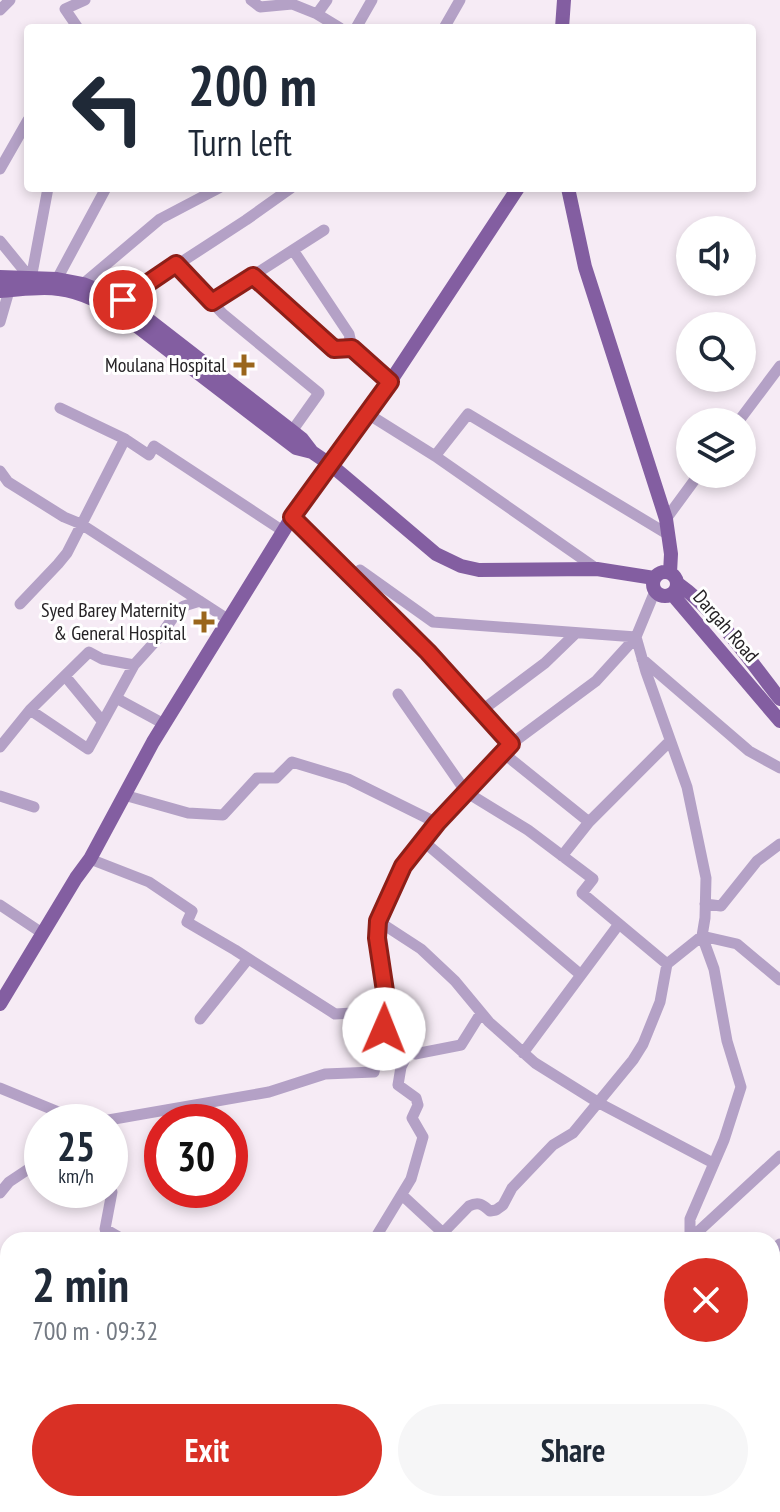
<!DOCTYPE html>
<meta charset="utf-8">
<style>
:root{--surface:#fff;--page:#f6f6f7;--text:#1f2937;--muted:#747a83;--accent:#d93025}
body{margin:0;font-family:"PT Sans Narrow",sans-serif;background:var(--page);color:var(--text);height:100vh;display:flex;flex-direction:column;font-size:30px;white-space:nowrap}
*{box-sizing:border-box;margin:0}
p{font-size:26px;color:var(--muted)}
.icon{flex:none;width:44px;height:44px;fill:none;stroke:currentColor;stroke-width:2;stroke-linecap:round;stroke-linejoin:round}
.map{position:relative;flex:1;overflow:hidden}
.side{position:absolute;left:0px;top:1232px;width:780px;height:280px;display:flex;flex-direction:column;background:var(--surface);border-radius:24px 24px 0 0;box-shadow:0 4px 12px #0003}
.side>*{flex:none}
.banner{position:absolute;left:24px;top:24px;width:732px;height:168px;border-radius:8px;box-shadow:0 4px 12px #0003;background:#fff;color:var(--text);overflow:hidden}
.fabs{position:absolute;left:676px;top:216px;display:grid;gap:16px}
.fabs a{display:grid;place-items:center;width:80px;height:80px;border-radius:50%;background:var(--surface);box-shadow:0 4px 12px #0003;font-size:40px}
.speed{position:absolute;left:24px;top:1104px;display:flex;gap:16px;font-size:40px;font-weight:700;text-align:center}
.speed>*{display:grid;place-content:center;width:104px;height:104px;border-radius:50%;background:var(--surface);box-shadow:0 4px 12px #0003;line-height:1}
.speed small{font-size:20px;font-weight:400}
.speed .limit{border:12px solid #d22;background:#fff;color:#111}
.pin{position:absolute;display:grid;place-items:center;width:68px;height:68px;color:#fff;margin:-34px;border:4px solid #fff;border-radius:50%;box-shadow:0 2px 8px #0007}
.me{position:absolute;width:88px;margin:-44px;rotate:1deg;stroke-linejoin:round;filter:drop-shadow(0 0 6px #0008)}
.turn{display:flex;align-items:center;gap:28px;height:168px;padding:0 32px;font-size:36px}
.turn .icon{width:104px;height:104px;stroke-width:2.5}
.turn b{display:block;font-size:56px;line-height:68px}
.round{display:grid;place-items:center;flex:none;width:84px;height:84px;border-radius:42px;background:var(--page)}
.headline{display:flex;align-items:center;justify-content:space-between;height:136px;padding:0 32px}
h1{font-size:48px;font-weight:700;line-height:60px}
.action{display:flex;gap:16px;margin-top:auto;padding:16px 32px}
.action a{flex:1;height:92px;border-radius:48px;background:var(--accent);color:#fff;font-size:32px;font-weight:700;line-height:92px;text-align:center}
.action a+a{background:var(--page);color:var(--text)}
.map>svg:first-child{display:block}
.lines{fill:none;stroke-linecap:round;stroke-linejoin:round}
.minor{stroke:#b4a1c6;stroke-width:11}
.major{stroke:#835ea1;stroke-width:14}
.route-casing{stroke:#8d1f18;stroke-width:20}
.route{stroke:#d93025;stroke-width:14}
.poi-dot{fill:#9a661c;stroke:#fff;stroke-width:3}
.labels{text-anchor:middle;stroke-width:6;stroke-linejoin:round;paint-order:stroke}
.poi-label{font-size:20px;fill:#262326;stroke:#fff;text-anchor:end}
.street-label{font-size:20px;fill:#262326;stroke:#fff}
</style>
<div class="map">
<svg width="780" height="1512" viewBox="0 0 780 1512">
<rect width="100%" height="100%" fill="#f6ebf5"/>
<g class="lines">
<path class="minor" d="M 251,0 L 260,7 L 292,4 L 317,14 L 327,0
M 0,10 L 10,0
M 317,14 L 340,28
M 78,28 L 65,9 L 85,0
M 356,28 L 372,0
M 444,28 L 460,0
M 0,169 L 28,120
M 0,241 L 31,279
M 293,250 L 349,334 L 352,348 L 390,382
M 176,264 L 223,314 L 319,393 L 292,431
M 253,276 L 334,349 L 352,348
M 31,279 L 48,188
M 57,279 L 106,188
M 83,284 L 160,219 L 219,188
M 123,300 L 246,220 L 291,188
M 212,302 L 324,230
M 0,322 L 11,284
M 368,414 L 435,456 L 597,569
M 738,422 L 780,366
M 125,439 L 149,455 L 154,446 L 283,531
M 435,456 L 468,414 L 669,535
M 0,471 L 8,482 L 64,517 L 81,524 L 229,620
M 292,517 L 428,652 L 511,744
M 666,519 L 699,474
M 354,578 L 360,570 L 433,622 L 636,637
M 655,591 L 636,637 L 646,672 L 687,787 L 706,878 L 705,918 L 702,936 L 714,969 L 727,1041 L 741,1087 L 724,1140 L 690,1219 L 690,1239
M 20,604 L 58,564 L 67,553 L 125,439 L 60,408
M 642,659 L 749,751 L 780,768
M 134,665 L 161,635 L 179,609 L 184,606 L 200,601
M 65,676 L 103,722
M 398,694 L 466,792 L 528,830 L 593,879 L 582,893 L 667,964
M 30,710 L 88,749 L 116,698
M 481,711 L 545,663 L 576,633
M 0,747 L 30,710 L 89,652 L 102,659 L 134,665 L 116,698 L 164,724
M 502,752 L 589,822 L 562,856
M 124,795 L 188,813 L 223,815 L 257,778 L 276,778 L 292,762 L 348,779 L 437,823
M 0,796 L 34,807
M 589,822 L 670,741
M 423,841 L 581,975
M 90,859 L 149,882 L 192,911 L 187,922 L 235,950 L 335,1014 L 388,1011
M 705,904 L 721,906 L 757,861 L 780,844
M 0,905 L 42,933
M 378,921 L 421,949 L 455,981 L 489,1022 L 535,1063 L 599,1103 L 713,1163
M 200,1019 L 248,959
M 380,1046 L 415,1054 L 461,1045 L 481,1013
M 523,1053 L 619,924
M 0,1088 L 83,1122
M 97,1122 L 269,1092 L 325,1074 L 374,1072 L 388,1011 L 377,938 L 378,921 L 403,866 L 437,823 L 502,752 L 511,744 L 596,681 L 636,637
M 112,1192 L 105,1229 L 124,1240
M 0,1193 L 9,1182 L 42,1160
M 402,1195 L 443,1233 L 456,1240
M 374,1240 L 411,1179 L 423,1137 L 412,1118 L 418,1105 L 416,1098 L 398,1085 L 401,1067 L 408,1053
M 436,1240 L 469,1206 C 479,1201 483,1205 490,1211 L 496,1210 L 503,1205 L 512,1188 L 553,1145 L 573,1133 L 633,1060 L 643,1044 L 660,1002 L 667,964 L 702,936 L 737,944 L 780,980
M 689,1240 L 780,1156
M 772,1251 L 780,1244
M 772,1263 L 780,1271
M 0,1270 L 8,1278
M 772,1295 L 780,1287
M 772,1311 L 780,1318
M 0,1358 L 8,1353
M 0,1444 L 8,1451
M 70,1504 L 77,1512
M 423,1504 L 434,1512
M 611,1504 L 621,1512
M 712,1504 L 720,1512
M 242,1512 L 246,1504"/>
<path class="major" d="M 562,28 L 564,0
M 568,188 L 585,267 L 666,519 L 671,554 L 670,573
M 0,277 L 57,279 L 83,284 L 123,300 L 292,431 L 302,439 L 312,452 L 331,465 L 390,382 L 518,188
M 0,291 C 19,290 40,286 59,289 C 84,292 105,305 125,317 L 296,448 L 312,452
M653 584a12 12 0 1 1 24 0a12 12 0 1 1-24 0Z
M 677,583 C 719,613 748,659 780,699
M 672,594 L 780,721
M 0,1004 L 76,878 L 90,859 L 153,742 L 292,517 L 331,465 L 436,554 L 461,566 L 479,570 L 597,569 L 654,578"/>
</g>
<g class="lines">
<defs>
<path id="route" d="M 123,300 L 176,264 L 212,302 L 253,276 L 334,349 L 352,348 L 390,382 L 292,517 L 428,652 L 511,744 L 437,823 L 403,866 L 378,921 L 377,938 L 388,1011 L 384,1029"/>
</defs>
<use href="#route" class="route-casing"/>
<use href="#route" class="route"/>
</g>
<g class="poi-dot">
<path d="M240 353h8v8h8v8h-8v8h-8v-8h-8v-8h8z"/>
<path d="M200 610h8v8h8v8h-8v8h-8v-8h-8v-8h8z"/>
</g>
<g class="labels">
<g class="poi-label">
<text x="226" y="372">Moulana Hospital</text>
<text x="186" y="617">Syed Barey Maternity<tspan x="186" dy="23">&amp; General Hospital</tspan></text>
</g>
<g class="street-label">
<text transform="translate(726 626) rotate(49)" y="7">Dargah Road</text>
</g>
</g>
</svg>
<div class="fabs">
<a><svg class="icon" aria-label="sound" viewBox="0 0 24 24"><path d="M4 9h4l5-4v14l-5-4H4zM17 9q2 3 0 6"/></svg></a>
<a><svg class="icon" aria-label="search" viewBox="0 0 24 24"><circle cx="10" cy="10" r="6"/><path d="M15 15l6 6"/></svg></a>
<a><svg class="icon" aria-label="layers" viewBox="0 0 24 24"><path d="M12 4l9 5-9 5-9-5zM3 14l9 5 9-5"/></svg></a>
</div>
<div class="speed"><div>25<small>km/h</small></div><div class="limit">30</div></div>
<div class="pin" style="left:123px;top:300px;background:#d93025"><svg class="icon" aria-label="arrive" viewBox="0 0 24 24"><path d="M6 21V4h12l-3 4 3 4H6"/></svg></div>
<svg class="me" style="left:384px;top:1029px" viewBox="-20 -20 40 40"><circle r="19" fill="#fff"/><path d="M0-13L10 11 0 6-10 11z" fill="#d93025"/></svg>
<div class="banner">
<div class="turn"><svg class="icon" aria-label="left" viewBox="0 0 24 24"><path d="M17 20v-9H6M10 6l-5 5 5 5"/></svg><div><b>200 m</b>Turn left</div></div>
</div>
<section class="side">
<div class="headline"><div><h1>2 min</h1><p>700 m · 09:32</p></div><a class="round" style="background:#d93025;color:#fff"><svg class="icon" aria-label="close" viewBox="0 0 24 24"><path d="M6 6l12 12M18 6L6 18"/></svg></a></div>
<div class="action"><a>Exit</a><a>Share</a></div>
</section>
</div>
